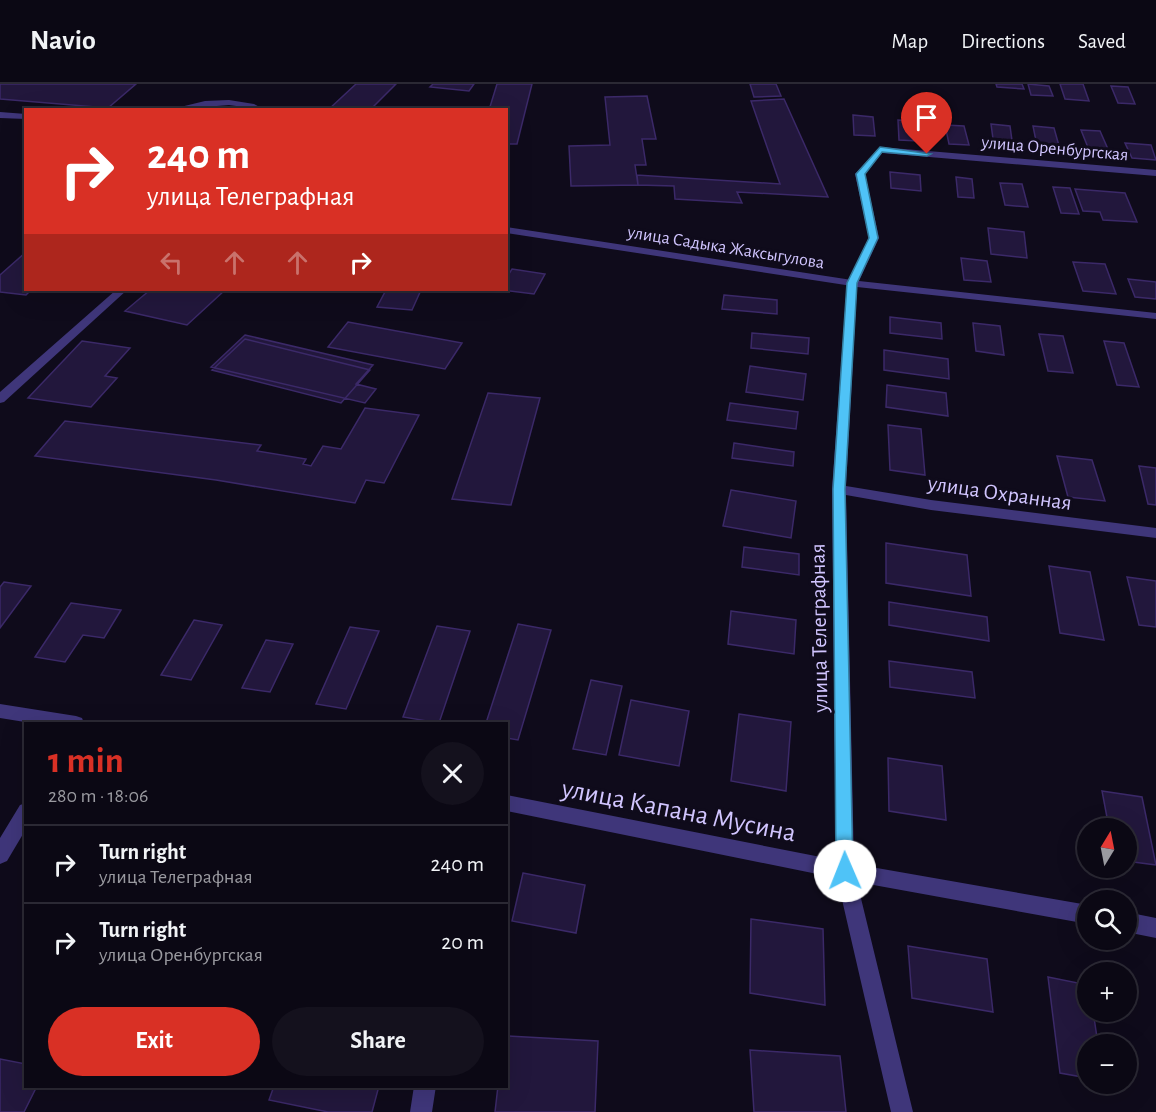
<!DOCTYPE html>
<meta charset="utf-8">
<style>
:root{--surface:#0b0814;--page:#14111d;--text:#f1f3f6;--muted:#9a9aa0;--line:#2b2934;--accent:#d93025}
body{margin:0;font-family:"Alegreya Sans",sans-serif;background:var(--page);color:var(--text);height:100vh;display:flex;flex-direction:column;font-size:22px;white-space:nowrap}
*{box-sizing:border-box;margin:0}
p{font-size:20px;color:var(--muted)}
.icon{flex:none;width:33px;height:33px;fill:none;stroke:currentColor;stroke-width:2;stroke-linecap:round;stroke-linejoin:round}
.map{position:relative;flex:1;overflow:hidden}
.drawer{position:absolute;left:24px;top:638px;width:484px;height:366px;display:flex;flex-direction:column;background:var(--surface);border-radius:0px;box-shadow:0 6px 24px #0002,0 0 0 2px var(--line)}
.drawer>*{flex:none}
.banner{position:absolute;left:24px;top:24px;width:484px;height:183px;border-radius:0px;box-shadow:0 6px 24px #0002,0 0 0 2px var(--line);background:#d93025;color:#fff;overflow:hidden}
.needle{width:39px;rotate:10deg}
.buttons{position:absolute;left:1077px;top:734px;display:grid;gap:12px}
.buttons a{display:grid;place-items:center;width:60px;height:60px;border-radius:50%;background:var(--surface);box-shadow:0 6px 24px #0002,0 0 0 2px var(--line);font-size:30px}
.pin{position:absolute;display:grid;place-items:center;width:51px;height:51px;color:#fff;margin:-62px -26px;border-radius:50% 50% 50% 0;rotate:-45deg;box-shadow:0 0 6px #0007}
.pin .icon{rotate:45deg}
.me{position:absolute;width:66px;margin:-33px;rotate:359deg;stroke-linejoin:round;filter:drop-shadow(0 0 4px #0008)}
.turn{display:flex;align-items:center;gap:21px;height:126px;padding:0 24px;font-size:27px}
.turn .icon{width:78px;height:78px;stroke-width:2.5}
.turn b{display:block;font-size:42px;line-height:51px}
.lanes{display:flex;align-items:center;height:57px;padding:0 24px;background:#0003;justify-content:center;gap:30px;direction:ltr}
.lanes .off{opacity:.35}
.round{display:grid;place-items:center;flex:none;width:63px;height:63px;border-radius:32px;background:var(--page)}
.summary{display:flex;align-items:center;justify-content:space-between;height:102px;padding:0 24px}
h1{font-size:36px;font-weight:600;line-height:45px;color:var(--accent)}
.primary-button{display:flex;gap:12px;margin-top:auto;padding:12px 24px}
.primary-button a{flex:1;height:69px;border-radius:36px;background:var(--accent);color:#fff;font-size:24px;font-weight:600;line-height:69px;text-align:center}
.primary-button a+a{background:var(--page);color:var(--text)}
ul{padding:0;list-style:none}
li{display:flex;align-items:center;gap:18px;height:78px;padding:0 24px;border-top:2px solid var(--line)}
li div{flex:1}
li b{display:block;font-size:22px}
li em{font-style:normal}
header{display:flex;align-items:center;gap:36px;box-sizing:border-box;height:84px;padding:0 30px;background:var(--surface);border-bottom:2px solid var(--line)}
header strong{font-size:28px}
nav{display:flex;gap:33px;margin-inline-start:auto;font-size:21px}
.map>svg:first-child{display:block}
.building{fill:#22173c;stroke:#3b2968;stroke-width:1.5}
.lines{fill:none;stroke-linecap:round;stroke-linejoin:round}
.lane{fill:#3f367a;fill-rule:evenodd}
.street{fill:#3f367a;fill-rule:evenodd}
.route{fill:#4fc3f7;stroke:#337fa1;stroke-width:1.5}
.labels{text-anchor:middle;stroke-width:6;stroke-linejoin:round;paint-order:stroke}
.far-street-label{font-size:18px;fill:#d1c5ff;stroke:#0f0b1b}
.street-label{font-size:22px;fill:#d1c5ff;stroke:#0f0b1b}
.near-street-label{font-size:27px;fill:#d1c5ff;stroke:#0f0b1b}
</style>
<header>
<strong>Navio</strong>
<nav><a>Map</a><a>Directions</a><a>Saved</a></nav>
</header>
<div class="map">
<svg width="1156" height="1028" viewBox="0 0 1156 1028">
<rect width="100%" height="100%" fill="#0f0b1b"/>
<path class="building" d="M 0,0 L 136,0 L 108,24 L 0,15 Z
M 356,0 L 396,0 L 370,26 L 328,26 Z
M 433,0 L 474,0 L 469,7 L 430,3 Z
M 497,0 L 532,0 L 517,60 L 507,60 L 507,26 L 489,26 Z
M 750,0 L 776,0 L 781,12 L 754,13 Z
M 996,0 L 1022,0 L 1024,5 L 997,3 Z
M 1028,0 L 1049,2 L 1053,12 L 1031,11 Z
M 1060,0 L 1083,0 L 1089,17 L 1065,15 Z
M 1111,2 L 1128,3 L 1135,20 L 1118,19 Z
M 647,12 L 656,55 L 642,55 L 646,81 L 635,81 L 638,101 L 571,102 L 569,62 L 610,61 L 605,13 Z
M 784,15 L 828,113 L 737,108 L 742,119 L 675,115 L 674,102 L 638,101 L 637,91 L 780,100 L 751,17 Z
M 853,31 L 873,33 L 875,52 L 854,51 Z
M 898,36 L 916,37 L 918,57 L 899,56 Z
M 991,40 L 1010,42 L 1013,64 L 994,62 Z
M 945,41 L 964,42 L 969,61 L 949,60 Z
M 1033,42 L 1054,44 L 1061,69 L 1038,67 Z
M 1081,46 L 1100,47 L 1111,72 L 1091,71 Z
M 1125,59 L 1151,61 L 1156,76 L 1132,74 Z
M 890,88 L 920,91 L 921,107 L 891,104 Z
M 956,93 L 972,95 L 974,114 L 958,113 Z
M 1000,99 L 1022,100 L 1028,123 L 1005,121 Z
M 1053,103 L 1070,104 L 1079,130 L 1061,129 Z
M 1075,105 L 1125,109 L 1137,138 L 1103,136 L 1100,128 L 1083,127 Z
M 988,144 L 1024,148 L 1027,174 L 991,170 Z
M 26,168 L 26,206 L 31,206 L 26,211 L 0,208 L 0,191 Z
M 961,174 L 987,177 L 991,198 L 964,196 Z
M 1073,178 L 1105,180 L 1116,210 L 1083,207 Z
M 512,185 L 545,190 L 534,210 L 503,206 L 507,206 L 507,193 Z
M 1128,195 L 1156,198 L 1156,215 L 1135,213 Z
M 150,206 L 225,206 L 187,241 L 125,227 Z
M 386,206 L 421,206 L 412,226 L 377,223 Z
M 724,211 L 777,216 L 777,230 L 722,225 Z
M 890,233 L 941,239 L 942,255 L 890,249 Z
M 348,238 L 462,259 L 445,285 L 328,263 Z
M 973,239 L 1000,242 L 1004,271 L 976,267 Z
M 752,249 L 809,254 L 808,270 L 751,264 Z
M 1039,250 L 1063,252 L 1073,289 L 1048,287 Z
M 245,251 L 373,281 L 356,300 L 376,305 L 365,319 L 211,283 Z
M 245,255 L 370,286 L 341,319 L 212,286 Z
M 82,257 L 130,264 L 105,292 L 117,294 L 91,323 L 28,314 Z
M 1104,257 L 1124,259 L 1139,303 L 1117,301 Z
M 884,266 L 948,275 L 949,295 L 884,286 Z
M 750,282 L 806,290 L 803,316 L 746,308 Z
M 887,301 L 946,309 L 948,332 L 886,323 Z
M 488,309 L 540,314 L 511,421 L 452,415 Z
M 730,319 L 798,328 L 796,345 L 727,336 Z
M 365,324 L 419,331 L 384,399 L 366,396 L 355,419 L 216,396 L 35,372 L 65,337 L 261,361 L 257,367 L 306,375 L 303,380 L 311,382 L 323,362 L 341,365 Z
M 888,341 L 921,345 L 925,391 L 890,386 Z
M 734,359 L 794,368 L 793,382 L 732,374 Z
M 1057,372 L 1092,376 L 1105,417 L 1068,413 Z
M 1139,382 L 1156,384 L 1156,421 L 1148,420 Z
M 731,406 L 796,417 L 791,454 L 723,442 Z
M 886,459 L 967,471 L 971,512 L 886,499 Z
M 744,463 L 799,470 L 799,491 L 742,483 Z
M 1049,482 L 1090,488 L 1104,556 L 1060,549 Z
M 1127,493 L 1156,497 L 1156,543 L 1139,541 Z
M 4,498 L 31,502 L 0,544 L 0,503 Z
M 889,518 L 987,533 L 989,557 L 889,541 Z
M 71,519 L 121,526 L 104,554 L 83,551 L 65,578 L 35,573 Z
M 731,527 L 796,536 L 794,570 L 728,560 Z
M 194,536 L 222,541 L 191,596 L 161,591 Z
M 518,540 L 551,546 L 518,656 L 507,654 L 507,639 L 486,639 Z
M 437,542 L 470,547 L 439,639 L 403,633 Z
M 350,543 L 379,547 L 346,625 L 316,620 Z
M 266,556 L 293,560 L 270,608 L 242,604 Z
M 889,577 L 972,588 L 975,614 L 890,603 Z
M 591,596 L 622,602 L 606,671 L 573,665 Z
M 631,616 L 689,627 L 679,682 L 619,671 Z
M 739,630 L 791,638 L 786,707 L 731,697 Z
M 888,674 L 942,682 L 946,736 L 889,727 Z
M 1102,707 L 1142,713 L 1156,781 L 1126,777 L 1126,744 L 1109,744 Z
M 523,789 L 585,801 L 576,849 L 512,837 Z
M 751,835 L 823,845 L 825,921 L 750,909 Z
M 908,862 L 987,875 L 993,928 L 912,914 Z
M 1048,893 L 1088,901 L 1088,927 L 1093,927 L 1098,960 L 1088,960 L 1088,994 L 1060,989 Z
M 507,952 L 598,957 L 595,1028 L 495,1028 L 498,1002 L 507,1002 Z
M 750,966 L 840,972 L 846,1028 L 754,1028 Z
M 0,975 L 26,980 L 26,1002 L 37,1002 L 24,1028 L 0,1028 Z
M 274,1002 L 379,1002 L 372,1028 L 328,1028 L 269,1016 Z"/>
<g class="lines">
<path class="lane" d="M 229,16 L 254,20 L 265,26 L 229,21 L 168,26 L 205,17 Z
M 0,28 L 26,30 L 26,35 L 0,34 Z
M 507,143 L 852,196 L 857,199 L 852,202 L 507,149 Z
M 116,206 L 127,206 L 4,318 L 0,319 L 0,308 Z"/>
<path class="street" d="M 880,63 L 1156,86 L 1156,92 L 882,69 L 865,90 L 879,154 L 859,197 L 1156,229 L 1156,235 L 857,203 L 846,402 L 931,416 L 1156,444 L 1156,454 L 931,426 L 846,411 L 854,780 L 1088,821 L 1088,840 L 857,798 L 913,1028 L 891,1028 L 837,794 L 507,727 L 507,711 L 836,776 L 832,405 L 847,199 L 869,154 L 855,90 Z
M 0,620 L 76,632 L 82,634 L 84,639 L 31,639 L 0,634 Z
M 26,719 L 26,745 L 7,777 L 0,780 L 0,754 L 20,721 Z
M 1126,828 L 1156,834 L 1156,854 L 1126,848 Z
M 414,1002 L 436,1002 L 432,1028 L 410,1028 Z"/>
</g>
<path class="route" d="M 880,63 L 931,70 L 927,72 L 882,68 L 865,90 L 878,154 L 857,199 L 845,405 L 853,787 L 851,793 L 845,795 L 839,793 L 836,787 L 833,405 L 847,199 L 869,154 L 856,90 Z"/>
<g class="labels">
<g class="far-street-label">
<text transform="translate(1055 64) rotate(5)" y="6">улица Оренбургская</text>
<text transform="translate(726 163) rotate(9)" y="6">улица Садыка Жаксыгулова</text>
</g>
<g class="street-label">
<text transform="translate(1000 408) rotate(8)" y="8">улица Охранная</text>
<text transform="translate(818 544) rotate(-91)" y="8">улица Телеграфная</text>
</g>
<g class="near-street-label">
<text transform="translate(679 726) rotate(11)" y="9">улица Капана Мусина</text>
</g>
</g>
</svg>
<div class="buttons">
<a><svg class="needle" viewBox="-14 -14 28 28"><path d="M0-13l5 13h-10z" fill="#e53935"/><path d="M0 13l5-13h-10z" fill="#9a9aa0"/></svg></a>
<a><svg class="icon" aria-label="search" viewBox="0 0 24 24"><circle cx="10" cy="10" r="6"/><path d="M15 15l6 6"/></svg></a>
<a>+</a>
<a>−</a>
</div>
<div class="pin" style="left:927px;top:70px;background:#d93025"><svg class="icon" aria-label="arrive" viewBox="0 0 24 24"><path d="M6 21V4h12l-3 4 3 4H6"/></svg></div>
<svg class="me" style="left:845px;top:787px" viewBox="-20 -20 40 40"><circle r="19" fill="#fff"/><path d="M0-13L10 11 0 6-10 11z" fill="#4fc3f7"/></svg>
<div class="banner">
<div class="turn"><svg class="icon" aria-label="right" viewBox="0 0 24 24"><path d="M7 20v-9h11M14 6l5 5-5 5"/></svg><div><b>240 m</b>улица Телеграфная</div></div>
<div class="lanes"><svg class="icon off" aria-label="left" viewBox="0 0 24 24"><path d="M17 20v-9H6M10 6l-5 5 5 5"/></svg><svg class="icon off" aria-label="ahead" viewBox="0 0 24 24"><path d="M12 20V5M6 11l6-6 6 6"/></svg><svg class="icon off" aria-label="ahead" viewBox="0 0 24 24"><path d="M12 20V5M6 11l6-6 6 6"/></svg><svg class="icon" aria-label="right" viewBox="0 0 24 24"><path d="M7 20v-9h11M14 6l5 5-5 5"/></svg></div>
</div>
<section class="drawer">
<div class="summary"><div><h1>1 min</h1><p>280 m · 18:06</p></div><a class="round"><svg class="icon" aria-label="close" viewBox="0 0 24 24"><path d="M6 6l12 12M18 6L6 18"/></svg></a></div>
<ul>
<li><svg class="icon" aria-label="right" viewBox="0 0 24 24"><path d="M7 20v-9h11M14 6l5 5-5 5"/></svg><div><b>Turn right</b><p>улица Телеграфная</p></div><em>240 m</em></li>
<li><svg class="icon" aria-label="right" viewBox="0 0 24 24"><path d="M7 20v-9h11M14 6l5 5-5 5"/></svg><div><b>Turn right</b><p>улица Оренбургская</p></div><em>20 m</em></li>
</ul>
<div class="primary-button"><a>Exit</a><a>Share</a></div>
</section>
</div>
